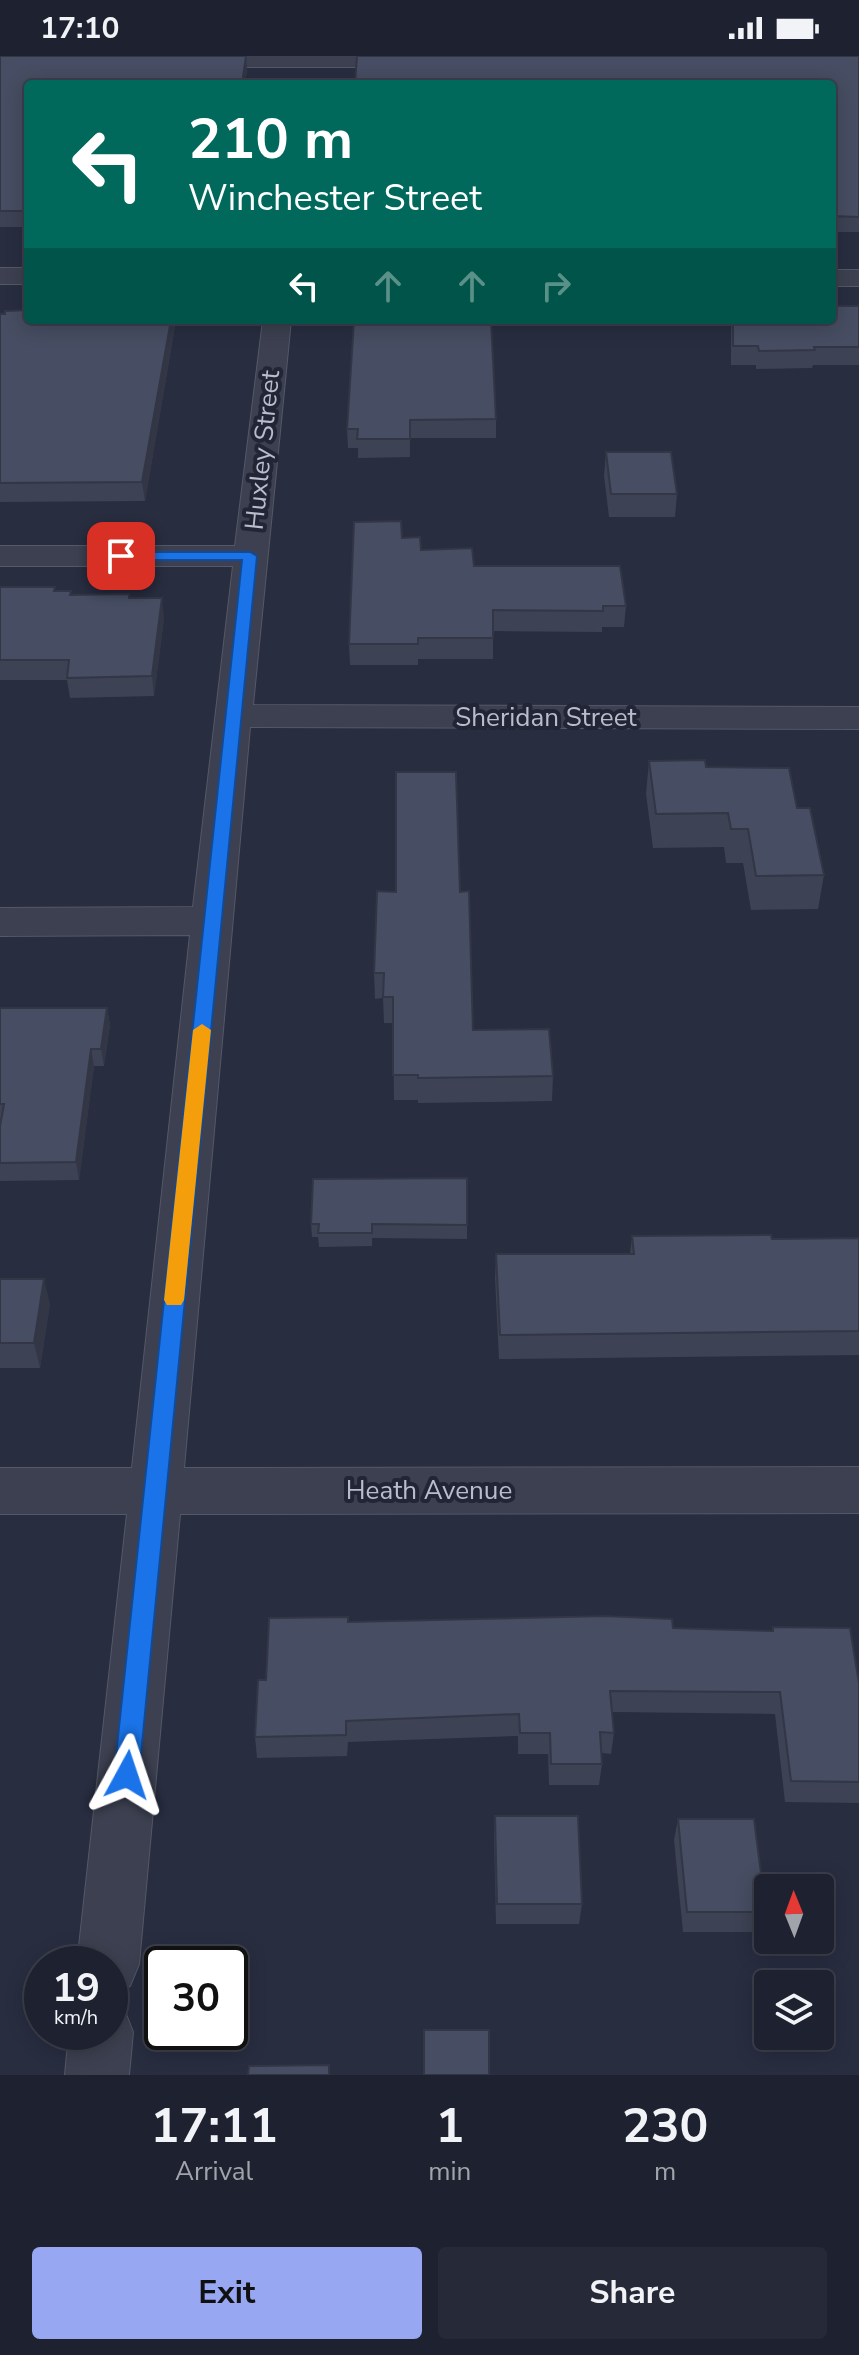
<!DOCTYPE html>
<style>
:root{--surface:#1e2230;--page:#262a38;--text:#f1f3f6;--muted:#a1a4ab;--line:#3c3f4c;--accent:#97a7f1}
body{margin:0;font-family:"Nunito Sans",sans-serif;background:var(--page);color:var(--text);height:100vh;display:flex;flex-direction:column;font-size:30px;white-space:nowrap}
*{box-sizing:border-box;margin:0}
p{font-size:26px;color:var(--muted)}
.icon{flex:none;width:44px;height:44px;fill:none;stroke:currentColor;stroke-width:2;stroke-linecap:round;stroke-linejoin:round}
.map{position:relative;height:2019px;overflow:hidden}
.details{display:flex;flex-direction:column;background:var(--surface);flex:1}
.details>*{flex:none}
.hud{position:absolute;left:24px;top:24px;width:812px;height:244px;border-radius:8px;box-shadow:0 4px 20px #0003,0 0 0 2px var(--line);background:#00695c;color:#fff;overflow:hidden}
.needle{width:52px;rotate:359deg}
.fabs{position:absolute;left:754px;top:1818px;display:grid;gap:16px}
.fabs a{display:grid;place-items:center;width:80px;height:80px;border-radius:8px;background:var(--surface);box-shadow:0 4px 20px #0003,0 0 0 2px var(--line);font-size:40px}
.speed{position:absolute;left:24px;top:1890px;display:flex;gap:16px;font-size:40px;font-weight:700;text-align:center}
.speed>*{display:grid;place-content:center;width:104px;height:104px;border-radius:50%;background:var(--surface);box-shadow:0 4px 20px #0003,0 0 0 2px var(--line);line-height:1}
.speed small{font-size:20px;font-weight:400}
.speed .limit{border:4px solid #111;border-radius:12px;background:#fff;color:#111}
.pin{position:absolute;display:grid;place-items:center;width:68px;height:68px;color:#fff;margin:-34px;border-radius:16px;box-shadow:0 4px 12px #0006}
.me{position:absolute;width:88px;margin:-44px;rotate:5deg;stroke-linejoin:round;filter:drop-shadow(0 0 6px #0008)}
.turn{display:flex;align-items:center;gap:28px;height:168px;padding:0 32px;font-size:36px}
.turn .icon{width:104px;height:104px;stroke-width:2.5}
.turn b{display:block;font-size:56px;line-height:68px}
.lanes{display:flex;align-items:center;height:76px;padding:0 32px;background:#0003;justify-content:center;gap:40px;direction:ltr}
.lanes .off{opacity:.35}
.eta{display:flex;justify-content:space-evenly;align-items:center;height:136px;text-align:center}
.eta b{font-size:48px;font-weight:700;line-height:56px}
.button{display:flex;gap:16px;margin-top:auto;padding:16px 32px}
.button a{flex:1;height:92px;border-radius:8px;background:var(--accent);color:#111;font-size:32px;font-weight:700;line-height:92px;text-align:center}
.button a+a{background:var(--page);color:var(--text)}
.status{display:flex;justify-content:space-between;align-items:center;height:56px;padding:0 40px;background:var(--surface);direction:ltr}
.status svg{height:22px;fill:currentColor}
.map>svg:first-child{display:block}
.lines{fill:none;stroke-linecap:round;stroke-linejoin:round}
.minor-casing{stroke:#545867;stroke-width:2}
.minor{fill:#3c4050;fill-rule:evenodd}
.wall{fill:#3d4254}
.shaded-wall{fill:#323645}
.building{fill:#474d62;stroke:#323645;stroke-width:2}
.route{fill:#1a73e8;stroke:#114b97;stroke-width:2}
.slow{fill:#f59e0b}
.labels{text-anchor:middle;stroke-width:8;stroke-linejoin:round;paint-order:stroke}
.street-label{font-size:26px;fill:#b9bcca;stroke:#212535}
</style>
<div class="status"><b>17:10</b><svg viewBox="0 0 49 12"><path d="M0 12V9h3v3zM5 12V6h3v6zM10 12V3h3v9zM15 12V0h3v12zM26 1h20v11H26zM47 4h2v5h-2z"/></svg></div>
<div class="map">
<svg width="859" height="2019" viewBox="0 0 859 2019">
<rect width="100%" height="100%" fill="#282d40"/>
<g class="lines">
<defs>
<path id="minor" d="M 177,0 L 427,0 L 430,4 L 426,9 L 418,11 L 186,11 L 178,9 L 174,4 Z
M 0,212 L 28,212 L 28,228 L 0,228 Z
M 832,214 L 859,214 L 859,230 L 832,230 Z
M 263,264 L 291,264 L 253,649 L 859,651 L 859,673 L 250,671 L 184,1412 L 859,1411 L 859,1457 L 180,1458 L 139,1908 L 130,1930 L 110,1938 L 110,1908 L 77,1908 L 127,1458 L 0,1458 L 0,1412 L 132,1412 L 190,879 L 0,880 L 0,852 L 193,851 L 233,510 L 0,510 L 0,490 L 235,490 Z
M 110,1948 L 124,1953 L 133,1976 L 129,2019 L 65,2019 L 69,1976 L 110,1976 Z"/>
</defs>
<use href="#minor" class="minor-casing"/>
<use href="#minor" class="minor"/>
</g>
<path class="wall" d="M 0,0 L 247,14 L 245,28 L 28,28 L 28,171 L 0,171 Z
M 859,0 L 859,176 L 832,176 L 832,28 Z
M 859,250 L 859,309 L 813,309 L 812,312 L 756,313 L 756,309 L 731,309 L 731,264 L 832,264 Z
M 0,258 L 28,264 L 175,264 L 175,270 L 145,445 L 0,446 Z
M 354,264 L 496,363 L 496,382 L 410,382 L 410,401 L 358,402 L 358,392 L 348,392 L 347,373 Z
M 606,396 L 677,438 L 675,461 L 609,461 L 604,420 Z
M 402,482 L 421,494 L 474,510 L 626,550 L 624,571 L 602,571 L 602,576 L 493,575 L 493,603 L 418,603 L 418,609 L 350,609 L 349,588 Z
M 0,531 L 55,531 L 55,535 L 71,535 L 71,539 L 129,538 L 130,542 L 164,562 L 154,640 L 70,642 L 67,624 L 0,624 Z
M 649,705 L 706,711 L 797,752 L 824,819 L 818,853 L 751,854 L 743,807 L 726,807 L 724,791 L 653,792 L 646,738 Z
M 396,836 L 460,836 L 473,974 L 553,1020 L 552,1045 L 418,1047 L 418,1044 L 394,1044 L 393,967 L 384,967 L 383,942 L 375,943 L 374,917 Z
M 0,952 L 107,952 L 110,969 L 104,1010 L 94,1010 L 79,1124 L 0,1125 Z
M 467,1122 L 467,1183 L 372,1182 L 372,1190 L 319,1191 L 318,1181 L 312,1181 L 311,1168 Z
M 632,1180 L 772,1183 L 859,1182 L 859,1299 L 499,1303 L 495,1222 L 496,1198 L 630,1198 Z
M 0,1223 L 50,1248 L 40,1312 L 0,1312 Z
M 348,1566 L 772,1575 L 773,1571 L 859,1627 L 859,1747 L 785,1746 L 775,1658 L 612,1656 L 614,1677 L 611,1698 L 602,1697 L 602,1708 L 599,1729 L 549,1729 L 548,1698 L 518,1698 L 518,1680 L 348,1686 L 347,1700 L 257,1702 L 255,1681 L 266,1624 Z
M 495,1760 L 582,1848 L 579,1868 L 496,1868 L 494,1781 Z
M 678,1763 L 766,1856 L 760,1876 L 683,1876 L 674,1784 Z"/>
<path class="shaded-wall" d="M 246,0 L 247,14 L 245,28 L 242,28 Z
M 171,264 L 175,264 L 175,270 L 145,445 L 142,426 Z
M 162,542 L 164,562 L 154,640 L 152,620 Z
M 107,952 L 110,969 L 104,1010 L 101,993 Z
M 91,993 L 94,1010 L 79,1124 L 76,1106 Z
M 44,1223 L 50,1248 L 40,1312 L 34,1287 Z"/>
<path class="building" d="M 0,0 L 246,0 L 242,28 L 28,28 L 28,155 L 0,155 Z
M 357,0 L 859,0 L 859,161 L 832,160 L 832,28 L 355,28 Z
M 832,250 L 859,250 L 859,291 L 814,291 L 815,294 L 759,295 L 758,290 L 733,290 L 733,264 L 832,264 Z
M 28,254 L 28,264 L 171,264 L 142,426 L 0,427 L 0,258 L 5,258 L 5,255 Z
M 354,264 L 491,264 L 496,363 L 410,364 L 410,383 L 357,383 L 358,373 L 347,373 Z
M 606,396 L 671,396 L 677,438 L 611,438 Z
M 401,465 L 402,482 L 420,481 L 421,494 L 472,492 L 474,510 L 620,510 L 626,550 L 603,550 L 603,555 L 493,554 L 493,582 L 418,582 L 418,588 L 349,588 L 354,466 Z
M 0,531 L 55,531 L 54,535 L 71,535 L 70,539 L 129,538 L 129,542 L 162,542 L 152,620 L 67,622 L 69,604 L 0,604 Z
M 705,704 L 706,711 L 789,712 L 797,752 L 810,752 L 824,819 L 756,820 L 748,773 L 731,773 L 728,757 L 656,758 L 649,705 Z
M 396,716 L 456,716 L 460,836 L 469,835 L 473,974 L 549,973 L 553,1020 L 418,1022 L 418,1019 L 393,1019 L 393,941 L 383,941 L 384,917 L 374,917 L 377,835 L 396,836 Z
M 0,952 L 107,952 L 101,993 L 91,993 L 76,1106 L 0,1107 L 0,1070 L 4,1048 L 0,1048 Z
M 467,1122 L 467,1169 L 372,1168 L 372,1177 L 318,1177 L 319,1168 L 311,1168 L 313,1123 Z
M 771,1179 L 772,1183 L 859,1182 L 859,1275 L 500,1279 L 496,1198 L 634,1198 L 632,1180 Z
M 0,1223 L 44,1223 L 34,1287 L 0,1287 Z
M 605,1560 L 672,1563 L 673,1572 L 773,1575 L 773,1571 L 850,1572 L 859,1627 L 859,1726 L 791,1725 L 780,1636 L 610,1635 L 614,1677 L 600,1676 L 602,1708 L 551,1708 L 550,1677 L 520,1677 L 519,1658 L 346,1665 L 346,1679 L 255,1681 L 258,1624 L 266,1624 L 269,1562 L 348,1561 L 348,1566 Z
M 495,1760 L 578,1760 L 582,1848 L 497,1848 Z
M 678,1763 L 754,1763 L 766,1856 L 687,1856 Z
M 424,1974 L 489,1974 L 489,2019 L 424,2019 Z
M 329,2009 L 329,2019 L 248,2019 L 249,2010 Z"/>
<path class="route" d="M 250,496 L 257,500 L 139,1719 L 135,1727 L 127,1730 L 118,1727 L 114,1719 L 242,504 L 121,504 L 114,500 L 121,496 Z"/>
<path class="slow" d="M 202,968 L 211,974 L 184,1244 L 181,1249 L 167,1249 L 164,1244 L 193,974 Z"/>
<g class="labels">
<g class="street-label">
<text transform="translate(262 394) rotate(-84)" y="9">Huxley Street</text>
<text x="546" y="670">Sheridan Street</text>
<text x="429" y="1443">Heath Avenue</text>
</g>
</g>
</svg>
<div class="fabs">
<a><svg class="needle" viewBox="-14 -14 28 28"><path d="M0-13l5 13h-10z" fill="#e53935"/><path d="M0 13l5-13h-10z" fill="#a1a4ab"/></svg></a>
<a><svg class="icon" aria-label="layers" viewBox="0 0 24 24"><path d="M12 4l9 5-9 5-9-5zM3 14l9 5 9-5"/></svg></a>
</div>
<div class="speed"><div>19<small>km/h</small></div><div class="limit">30</div></div>
<div class="pin" style="left:121px;top:500px;background:#d93025"><svg class="icon" aria-label="arrive" viewBox="0 0 24 24"><path d="M6 21V4h12l-3 4 3 4H6"/></svg></div>
<svg class="me" style="left:127px;top:1719px" viewBox="-20 -20 40 40"><path d="M0-17L14 15 0 8-14 15z" fill="#1a73e8" stroke="#fff" stroke-width="4"/></svg>
<div class="hud">
<div class="turn"><svg class="icon" aria-label="left" viewBox="0 0 24 24"><path d="M17 20v-9H6M10 6l-5 5 5 5"/></svg><div><b>210 m</b>Winchester Street</div></div>
<div class="lanes"><svg class="icon" aria-label="left" viewBox="0 0 24 24"><path d="M17 20v-9H6M10 6l-5 5 5 5"/></svg><svg class="icon off" aria-label="ahead" viewBox="0 0 24 24"><path d="M12 20V5M6 11l6-6 6 6"/></svg><svg class="icon off" aria-label="ahead" viewBox="0 0 24 24"><path d="M12 20V5M6 11l6-6 6 6"/></svg><svg class="icon off" aria-label="right" viewBox="0 0 24 24"><path d="M7 20v-9h11M14 6l5 5-5 5"/></svg></div>
</div>
</div>
<section class="details">
<div class="eta">
<div><b>17:11</b><p>Arrival</p></div>
<div><b>1</b><p>min</p></div>
<div><b>230</b><p>m</p></div>
</div>
<div class="button"><a>Exit</a><a>Share</a></div>
</section>
